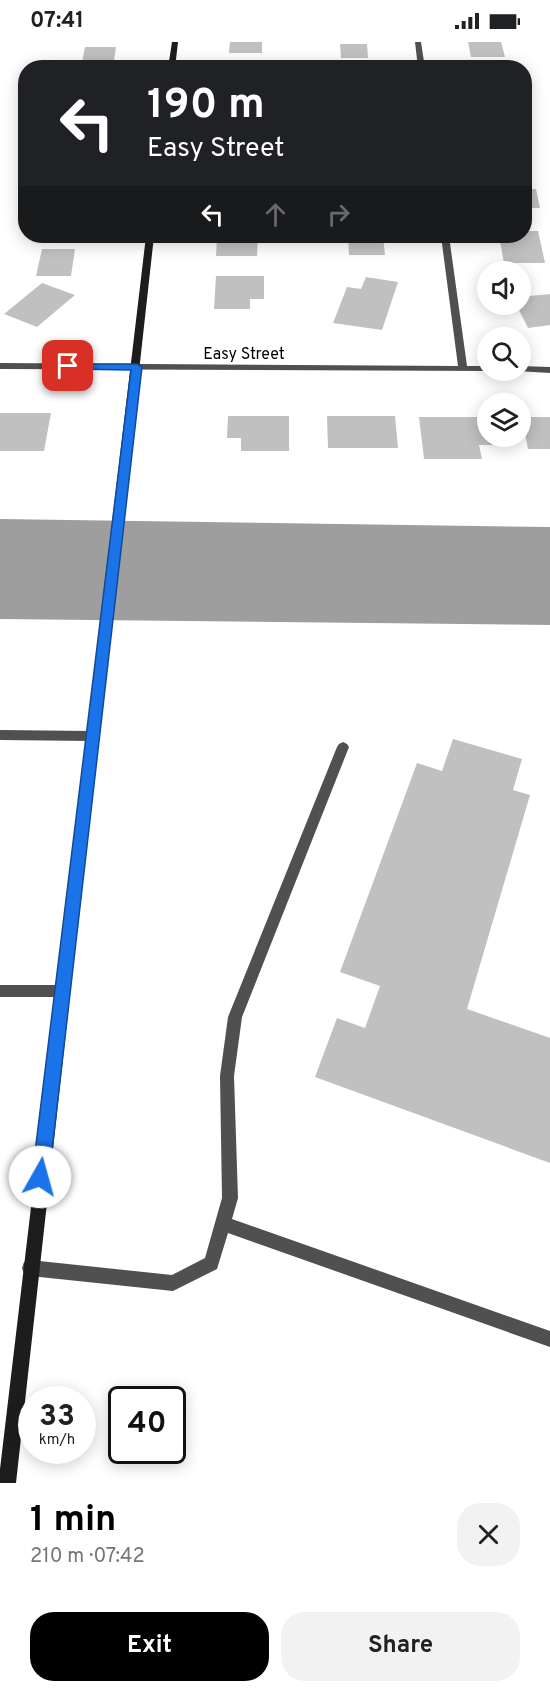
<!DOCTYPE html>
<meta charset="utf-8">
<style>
:root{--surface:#fff;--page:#f2f2f2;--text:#202124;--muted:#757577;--accent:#000}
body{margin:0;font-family:Overpass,sans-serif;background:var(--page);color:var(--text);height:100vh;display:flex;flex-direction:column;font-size:22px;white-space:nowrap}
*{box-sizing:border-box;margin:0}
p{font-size:20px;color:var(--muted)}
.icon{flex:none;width:33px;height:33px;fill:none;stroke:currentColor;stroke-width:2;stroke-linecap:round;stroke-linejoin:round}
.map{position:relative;height:1441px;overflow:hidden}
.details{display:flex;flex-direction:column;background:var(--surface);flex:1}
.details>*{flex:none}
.top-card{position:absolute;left:18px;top:18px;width:514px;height:183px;border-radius:24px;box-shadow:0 3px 15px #0003;background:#202124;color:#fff;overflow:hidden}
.tools{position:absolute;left:477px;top:219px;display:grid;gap:12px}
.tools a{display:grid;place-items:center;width:54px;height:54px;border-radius:50%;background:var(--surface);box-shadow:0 3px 15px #0003;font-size:30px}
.speed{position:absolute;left:18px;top:1344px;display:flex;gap:12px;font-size:30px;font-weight:700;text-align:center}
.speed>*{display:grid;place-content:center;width:78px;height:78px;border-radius:50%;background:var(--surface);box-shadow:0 3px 15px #0003;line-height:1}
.speed small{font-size:15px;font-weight:400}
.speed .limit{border:3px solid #111;border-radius:9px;background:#fff;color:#111}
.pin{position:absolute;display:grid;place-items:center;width:51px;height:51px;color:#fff;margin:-26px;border-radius:12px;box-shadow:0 3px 9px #0006}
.me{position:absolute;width:66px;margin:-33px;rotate:7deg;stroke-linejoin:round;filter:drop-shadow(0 0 4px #0008)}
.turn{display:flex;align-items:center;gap:21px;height:126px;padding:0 30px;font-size:27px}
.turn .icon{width:78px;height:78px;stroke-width:2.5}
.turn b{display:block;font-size:42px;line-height:51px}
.lanes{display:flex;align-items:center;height:57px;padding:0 30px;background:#0003;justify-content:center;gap:30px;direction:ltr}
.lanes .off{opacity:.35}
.round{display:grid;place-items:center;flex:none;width:63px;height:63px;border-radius:24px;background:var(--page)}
.headline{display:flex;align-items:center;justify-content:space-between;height:102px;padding:0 30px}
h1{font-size:36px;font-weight:700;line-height:45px;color:var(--accent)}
.primary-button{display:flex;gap:12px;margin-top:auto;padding:12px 30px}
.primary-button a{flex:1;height:69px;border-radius:24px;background:var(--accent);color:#fff;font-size:24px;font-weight:700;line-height:69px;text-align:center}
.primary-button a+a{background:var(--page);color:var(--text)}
.status{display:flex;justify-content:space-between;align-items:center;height:42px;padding:0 30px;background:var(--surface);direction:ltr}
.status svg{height:16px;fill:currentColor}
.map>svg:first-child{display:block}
.water{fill:#9e9e9e}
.building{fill:#c0c0c0}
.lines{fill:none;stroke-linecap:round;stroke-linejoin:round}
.lane{fill:#505050;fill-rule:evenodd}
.street{fill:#505050;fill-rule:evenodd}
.secondary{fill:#1d1d1d;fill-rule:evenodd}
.route{fill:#1a73e8;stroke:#114b97;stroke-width:1.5}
.labels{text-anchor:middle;stroke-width:4.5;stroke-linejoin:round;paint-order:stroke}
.far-street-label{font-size:16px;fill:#000;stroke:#fff}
</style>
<div class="status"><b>07:41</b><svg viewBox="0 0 49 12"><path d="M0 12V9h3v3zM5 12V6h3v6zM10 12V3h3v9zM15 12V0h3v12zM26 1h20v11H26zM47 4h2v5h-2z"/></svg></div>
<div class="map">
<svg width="550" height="1441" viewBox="0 0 550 1441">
<rect width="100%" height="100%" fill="#fff"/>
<path class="water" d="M 0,477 L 550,485 L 550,583 L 0,577 Z"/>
<path class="building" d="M 230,0 L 262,0 L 262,11 L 229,11 Z
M 468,0 L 501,0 L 505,15 L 471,15 Z
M 340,2 L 367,2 L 368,16 L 341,16 Z
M 85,5 L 116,5 L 113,25 L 81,25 Z
M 230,22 L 264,22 L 264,26 L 230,26 Z
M 525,147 L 536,147 L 540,166 L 525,166 Z
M 525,189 L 538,189 L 545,221 L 504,221 L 499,194 L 525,194 Z
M 217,194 L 258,194 L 257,214 L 216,214 Z
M 348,194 L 383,194 L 385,213 L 349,213 Z
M 42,207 L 75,207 L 71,234 L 36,234 Z
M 216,234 L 264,234 L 264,257 L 250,257 L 250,267 L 214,267 Z
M 366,235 L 398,240 L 382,288 L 333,281 L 347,245 L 361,247 Z
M 42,241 L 75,253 L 37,285 L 4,272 Z
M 550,252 L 550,283 L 528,286 L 516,262 L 520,262 L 520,255 Z
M 0,371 L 51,371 L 44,409 L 0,409 Z
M 228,374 L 289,374 L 289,409 L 241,409 L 241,396 L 227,396 Z
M 327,374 L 395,374 L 398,406 L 328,406 Z
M 419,375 L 488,375 L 488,394 L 500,394 L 501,403 L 479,403 L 482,417 L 424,417 Z
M 522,375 L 550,375 L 550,407 L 528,407 Z
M 453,697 L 522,717 L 513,748 L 530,753 L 467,967 L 550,996 L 550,1121 L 315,1035 L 337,976 L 365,986 L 380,944 L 340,930 L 417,721 L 442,729 Z"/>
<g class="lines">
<path class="lane" d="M 0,688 L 92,689 L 96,691 L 98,694 L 96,697 L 92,699 L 0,698 Z
M 343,700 L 347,702 L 349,705 L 242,975 L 234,1034 L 238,1156 L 232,1177 L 550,1289 L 550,1305 L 228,1191 L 217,1227 L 173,1249 L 30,1234 L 24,1232 L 22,1226 L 24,1220 L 30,1218 L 172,1233 L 205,1216 L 222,1156 L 220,1034 L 228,975 L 337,705 L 339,702 Z
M 0,943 L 62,943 L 67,944 L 69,949 L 67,954 L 62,955 L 0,955 Z"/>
<path class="street" d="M 415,0 L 421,0 L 425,26 L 418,26 Z
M 441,194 L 449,194 L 467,324 L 488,324 L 488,328 L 491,329 L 0,327 L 0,321 L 458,324 Z
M 520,324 L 550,325 L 550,331 L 517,329 L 520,328 Z"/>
<path class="secondary" d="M 172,0 L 178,0 L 175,26 L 168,26 Z
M 146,194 L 154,194 L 16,1441 L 0,1441 L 0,1427 Z"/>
</g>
<path class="route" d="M 65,322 L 137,322 L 142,325 L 49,1135 L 46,1141 L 40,1143 L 34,1141 L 32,1135 L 131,328 L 68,327 L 63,324 Z"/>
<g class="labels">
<g class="far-street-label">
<text x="244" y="317">Easy Street</text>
</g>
</g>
</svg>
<div class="tools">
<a><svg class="icon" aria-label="sound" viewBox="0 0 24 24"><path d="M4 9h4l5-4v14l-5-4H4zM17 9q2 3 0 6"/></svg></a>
<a><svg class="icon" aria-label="search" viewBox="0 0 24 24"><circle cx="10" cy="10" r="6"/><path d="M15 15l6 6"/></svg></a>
<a><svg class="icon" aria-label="layers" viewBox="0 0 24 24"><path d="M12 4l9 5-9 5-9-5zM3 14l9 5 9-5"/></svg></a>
</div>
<div class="speed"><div>33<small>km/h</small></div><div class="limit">40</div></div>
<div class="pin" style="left:68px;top:324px;background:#d93025"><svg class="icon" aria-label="arrive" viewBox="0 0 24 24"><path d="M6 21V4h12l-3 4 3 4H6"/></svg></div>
<svg class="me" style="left:40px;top:1135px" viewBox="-20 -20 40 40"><circle r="19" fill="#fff"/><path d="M0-13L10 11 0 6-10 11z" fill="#1a73e8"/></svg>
<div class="top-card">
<div class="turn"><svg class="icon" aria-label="left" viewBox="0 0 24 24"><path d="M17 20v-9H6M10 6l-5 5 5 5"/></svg><div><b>190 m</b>Easy Street</div></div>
<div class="lanes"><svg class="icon" aria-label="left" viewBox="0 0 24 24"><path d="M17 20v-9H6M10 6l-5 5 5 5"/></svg><svg class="icon off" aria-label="ahead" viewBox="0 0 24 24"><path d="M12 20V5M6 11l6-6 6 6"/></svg><svg class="icon off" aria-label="right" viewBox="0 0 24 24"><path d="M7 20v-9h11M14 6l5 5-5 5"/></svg></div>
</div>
</div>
<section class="details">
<div class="headline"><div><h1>1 min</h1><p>210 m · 07:42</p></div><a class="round"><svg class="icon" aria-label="close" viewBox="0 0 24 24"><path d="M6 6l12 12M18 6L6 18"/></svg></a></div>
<div class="primary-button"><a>Exit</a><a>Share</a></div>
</section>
